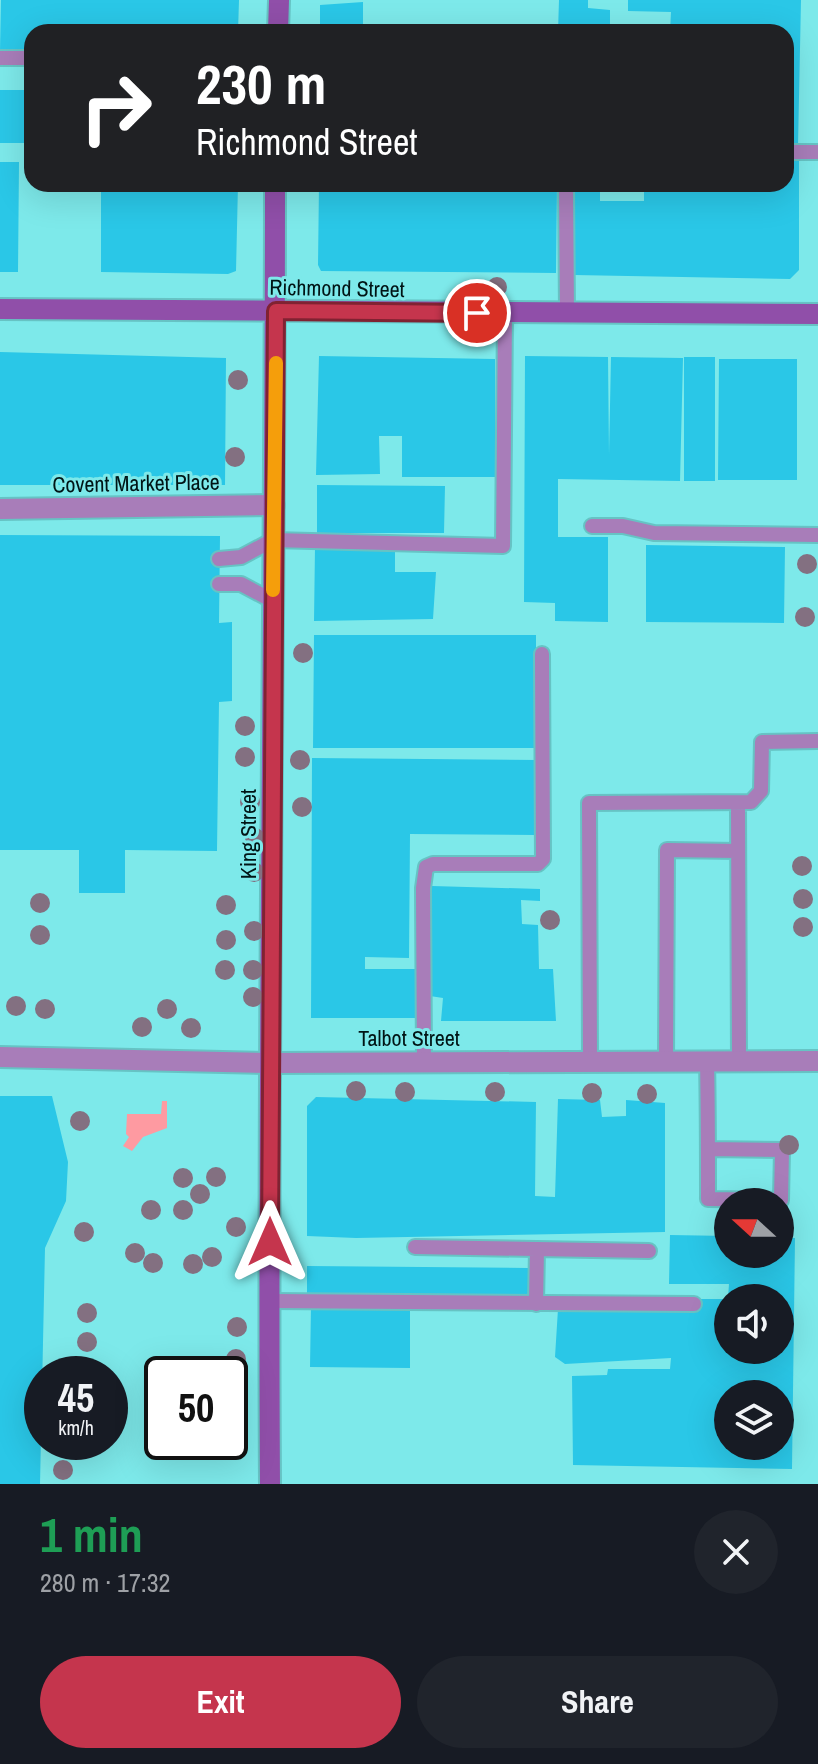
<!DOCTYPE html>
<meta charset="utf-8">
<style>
:root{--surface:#171b24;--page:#20242c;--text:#f1f3f6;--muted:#9ea1a6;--accent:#c5354d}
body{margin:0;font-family:"Archivo Narrow",sans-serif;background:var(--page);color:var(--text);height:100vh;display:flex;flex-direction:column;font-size:30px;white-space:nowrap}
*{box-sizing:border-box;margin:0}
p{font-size:26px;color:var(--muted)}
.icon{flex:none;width:44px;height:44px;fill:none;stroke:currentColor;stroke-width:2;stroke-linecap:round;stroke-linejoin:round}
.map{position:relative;height:1484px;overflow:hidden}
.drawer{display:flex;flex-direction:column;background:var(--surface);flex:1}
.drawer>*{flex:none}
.top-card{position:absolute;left:24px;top:24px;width:770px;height:168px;border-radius:24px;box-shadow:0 8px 32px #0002;background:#202124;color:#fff;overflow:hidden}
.needle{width:52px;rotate:291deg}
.buttons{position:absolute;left:714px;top:1188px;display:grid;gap:16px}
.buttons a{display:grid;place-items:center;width:80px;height:80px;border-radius:50%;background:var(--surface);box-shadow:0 8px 32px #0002;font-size:40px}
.speed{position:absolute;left:24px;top:1356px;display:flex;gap:16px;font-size:40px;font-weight:700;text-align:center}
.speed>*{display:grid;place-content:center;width:104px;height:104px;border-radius:50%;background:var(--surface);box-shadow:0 8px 32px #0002;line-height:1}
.speed small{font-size:20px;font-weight:400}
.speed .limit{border:4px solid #111;border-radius:12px;background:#fff;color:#111}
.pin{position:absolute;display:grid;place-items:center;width:68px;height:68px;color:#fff;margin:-34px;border:4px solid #fff;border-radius:50%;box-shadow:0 2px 8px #0007}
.me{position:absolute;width:88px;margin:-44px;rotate:0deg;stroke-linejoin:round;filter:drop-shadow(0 0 6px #0008)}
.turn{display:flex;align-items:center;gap:28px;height:168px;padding:0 40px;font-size:36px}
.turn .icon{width:104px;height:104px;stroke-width:2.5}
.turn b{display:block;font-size:56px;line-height:68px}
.round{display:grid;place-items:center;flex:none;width:84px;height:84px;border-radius:42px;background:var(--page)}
.summary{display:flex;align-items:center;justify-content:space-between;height:136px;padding:0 40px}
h1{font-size:48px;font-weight:700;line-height:60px;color:#1e9e55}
.cta{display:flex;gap:16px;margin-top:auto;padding:16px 40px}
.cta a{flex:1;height:92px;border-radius:48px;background:var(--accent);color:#fff;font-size:32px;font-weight:700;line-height:92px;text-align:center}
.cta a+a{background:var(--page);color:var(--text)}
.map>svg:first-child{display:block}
.green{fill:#fe9aa1}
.building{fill:#2ac7e7;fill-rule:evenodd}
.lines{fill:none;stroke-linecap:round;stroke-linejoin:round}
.service-casing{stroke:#66c3c4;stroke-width:18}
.minor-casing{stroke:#66c3c4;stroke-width:24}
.tertiary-casing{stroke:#66c3c4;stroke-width:24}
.secondary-casing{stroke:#66c3c4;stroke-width:24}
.service{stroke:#a87db9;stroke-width:14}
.minor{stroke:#a87db9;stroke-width:20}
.tertiary{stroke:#a87db9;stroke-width:20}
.secondary{stroke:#904fa9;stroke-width:20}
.tree{fill:#837081}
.route-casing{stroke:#802232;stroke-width:20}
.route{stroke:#c5354d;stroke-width:14}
.slow{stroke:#f59e0b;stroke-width:14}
.labels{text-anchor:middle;stroke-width:6;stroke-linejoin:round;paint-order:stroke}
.street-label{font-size:22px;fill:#001415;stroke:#7de9ea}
</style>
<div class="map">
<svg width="818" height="1484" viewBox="0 0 818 1484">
<rect width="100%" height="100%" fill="#7de9ea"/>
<path class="green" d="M 162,1101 L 167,1101 L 167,1128 L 143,1137 L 132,1151 L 123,1146 L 129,1137 L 126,1134 L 127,1114 L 161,1114 Z"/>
<path class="building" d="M 1,0 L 239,0 L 238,32 L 32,32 L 32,51 L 0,51 Z
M 559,0 L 588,0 L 588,8 L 610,10 L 610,32 L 558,32 Z
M 628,0 L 801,0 L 798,145 L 786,144 L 786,32 L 670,32 L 671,12 L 628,11 Z
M 363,2 L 363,32 L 320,32 L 320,5 Z
M 0,90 L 32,90 L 32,143 L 0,143 Z
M 786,159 L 799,159 L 799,270 L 790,279 L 574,275 L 575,184 L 600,184 L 600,201 L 644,201 L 644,184 L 786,184 Z
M 0,162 L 19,162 L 18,272 L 0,272 Z
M 101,184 L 238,184 L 236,271 L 228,274 L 101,272 Z
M 319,184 L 557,184 L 556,273 L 321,271 L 318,265 Z
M 0,352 L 226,358 L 225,485 L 0,485 Z
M 319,356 L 495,359 L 495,477 L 402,477 L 402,436 L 379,436 L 380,474 L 316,475 Z
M 525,356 L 608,357 L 609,455 L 611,357 L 683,358 L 680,481 L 558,479 L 558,537 L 608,537 L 608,622 L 555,621 L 555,603 L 524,602 Z
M 684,357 L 715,357 L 715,481 L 684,481 Z
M 719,359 L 797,359 L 797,480 L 718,480 Z
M 317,485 L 445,486 L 444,533 L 317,533 Z
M 0,535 L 220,536 L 219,623 L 232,622 L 232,701 L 219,702 L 217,851 L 125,850 L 125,893 L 79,893 L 79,850 L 0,850 Z
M 646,545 L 785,547 L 784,623 L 646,622 Z
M 315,547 L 395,548 L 395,572 L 436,572 L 433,619 L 314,621 Z
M 314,635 L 536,635 L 536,748 L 313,748 Z
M 312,758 L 537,760 L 537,835 L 410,834 L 409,958 L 365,957 L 365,969 L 417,969 L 417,1018 L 311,1018 Z
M 432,886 L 540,889 L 540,901 L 521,900 L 522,924 L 538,925 L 539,969 L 553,969 L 556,1021 L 441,1021 L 443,998 L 430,996 Z
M 0,1096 L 52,1096 L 68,1162 L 66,1201 L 45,1248 L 40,1484 L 0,1484 Z
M 316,1097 L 536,1102 L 535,1196 L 555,1197 L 558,1099 L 600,1100 L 602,1117 L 626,1116 L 626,1100 L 665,1103 L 665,1232 L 356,1238 L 307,1236 L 307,1106 Z
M 670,1235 L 728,1236 L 728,1254 L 780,1254 L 780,1237 L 795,1238 L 792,1469 L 573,1465 L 572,1376 L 607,1375 L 608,1369 L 670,1369 L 671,1358 L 565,1364 L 555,1357 L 558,1309 L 699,1307 L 699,1299 L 728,1299 L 728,1350 L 780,1350 L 780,1298 L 728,1298 L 729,1284 L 669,1284 ZM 728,1394 L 780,1394 L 780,1446 L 728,1446 Z
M 307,1266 L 528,1268 L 528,1297 L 307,1295 Z
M 311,1306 L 410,1307 L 410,1368 L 310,1367 Z"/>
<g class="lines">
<defs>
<path id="service" d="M 0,58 L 32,58
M 786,152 L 818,152
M 566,184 L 567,313
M 592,526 L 623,526 L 654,533 L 818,535
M 219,559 L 241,557 L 273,540 L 503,546 L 505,313
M 219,584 L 241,584 L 273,601
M 738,804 L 739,1062
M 666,1061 L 667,850 L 738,851
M 707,1061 C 708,1107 708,1153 708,1199 L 781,1200 L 782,1150 L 708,1149
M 424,1062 L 423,888 L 426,867 L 433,864 L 538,864 L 543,859 L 542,654
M 590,1062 L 589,803 L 751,802 L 761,791 L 762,742 L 818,741
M 415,1247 L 649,1251
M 270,1301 L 694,1304
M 536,1304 L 537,1249"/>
<path id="minor" d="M 0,509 L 274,505"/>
<path id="tertiary" d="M 0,1057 L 270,1063 L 818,1061"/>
<path id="secondary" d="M 278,32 L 279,0
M 0,309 L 818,314
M 270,1484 C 267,1051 275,617 275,184"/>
</defs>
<use href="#service" class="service-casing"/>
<use href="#minor" class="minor-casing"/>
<use href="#tertiary" class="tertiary-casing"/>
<use href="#secondary" class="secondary-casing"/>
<use href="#service" class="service"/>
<use href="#minor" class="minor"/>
<use href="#tertiary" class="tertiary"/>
<use href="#secondary" class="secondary"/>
</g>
<g class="tree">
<circle cx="497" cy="287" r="10"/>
<circle cx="238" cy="380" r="10"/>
<circle cx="235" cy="457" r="10"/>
<circle cx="807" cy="564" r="10"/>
<circle cx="805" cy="617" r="10"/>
<circle cx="303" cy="653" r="10"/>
<circle cx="245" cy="726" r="10"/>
<circle cx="245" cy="757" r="10"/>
<circle cx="300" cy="760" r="10"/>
<circle cx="250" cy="802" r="10"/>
<circle cx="302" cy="807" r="10"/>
<circle cx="255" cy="838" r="10"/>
<circle cx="802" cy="866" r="10"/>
<circle cx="254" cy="872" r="10"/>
<circle cx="803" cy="899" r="10"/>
<circle cx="40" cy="903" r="10"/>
<circle cx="226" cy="905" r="10"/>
<circle cx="550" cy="920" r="10"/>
<circle cx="803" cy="927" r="10"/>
<circle cx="254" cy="931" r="10"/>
<circle cx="40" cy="935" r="10"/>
<circle cx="226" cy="940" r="10"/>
<circle cx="225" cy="970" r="10"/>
<circle cx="253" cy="970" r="10"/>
<circle cx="253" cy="997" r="10"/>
<circle cx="16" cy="1006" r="10"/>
<circle cx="45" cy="1009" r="10"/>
<circle cx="167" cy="1009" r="10"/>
<circle cx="142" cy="1027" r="10"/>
<circle cx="191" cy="1028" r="10"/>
<circle cx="356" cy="1091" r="10"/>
<circle cx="405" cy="1092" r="10"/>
<circle cx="495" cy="1092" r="10"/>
<circle cx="592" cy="1093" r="10"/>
<circle cx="647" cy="1094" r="10"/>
<circle cx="80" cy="1121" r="10"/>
<circle cx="789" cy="1145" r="10"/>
<circle cx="216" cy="1177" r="10"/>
<circle cx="183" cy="1178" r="10"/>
<circle cx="200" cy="1194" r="10"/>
<circle cx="151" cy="1210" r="10"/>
<circle cx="183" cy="1210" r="10"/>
<circle cx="236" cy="1227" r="10"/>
<circle cx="84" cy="1232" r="10"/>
<circle cx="135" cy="1253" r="10"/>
<circle cx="212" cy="1257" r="10"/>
<circle cx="153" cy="1263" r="10"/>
<circle cx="193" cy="1264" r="10"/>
<circle cx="87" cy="1313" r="10"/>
<circle cx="237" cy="1327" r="10"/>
<circle cx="87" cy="1342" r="10"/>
<circle cx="236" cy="1359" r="10"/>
<circle cx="63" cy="1470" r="10"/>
</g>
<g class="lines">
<defs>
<path id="route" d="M 270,1242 L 276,311 L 477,313"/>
</defs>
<use href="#route" class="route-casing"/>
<use href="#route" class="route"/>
<path class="slow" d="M 273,590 L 276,363"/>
</g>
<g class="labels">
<g class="street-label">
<text transform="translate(337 288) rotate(1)" y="8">Richmond Street</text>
<text transform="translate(136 483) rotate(-1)" y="8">Covent Market Place</text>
<text transform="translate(248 834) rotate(-90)" y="8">King Street</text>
<text x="409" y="1046">Talbot Street</text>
</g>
</g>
</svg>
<div class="buttons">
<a><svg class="needle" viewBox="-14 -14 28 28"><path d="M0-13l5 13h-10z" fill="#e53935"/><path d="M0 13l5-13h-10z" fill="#9ea1a6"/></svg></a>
<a><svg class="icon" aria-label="sound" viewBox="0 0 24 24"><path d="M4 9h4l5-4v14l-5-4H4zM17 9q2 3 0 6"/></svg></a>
<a><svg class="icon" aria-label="layers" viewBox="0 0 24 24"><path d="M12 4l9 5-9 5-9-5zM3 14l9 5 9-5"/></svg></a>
</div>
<div class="speed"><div>45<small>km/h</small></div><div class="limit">50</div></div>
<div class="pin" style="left:477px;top:313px;background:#d93025"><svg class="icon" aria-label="arrive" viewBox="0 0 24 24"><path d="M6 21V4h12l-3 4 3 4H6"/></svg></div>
<svg class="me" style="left:270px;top:1242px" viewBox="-20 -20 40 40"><path d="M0-17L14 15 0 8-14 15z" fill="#c5354d" stroke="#fff" stroke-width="4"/></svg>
<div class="top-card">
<div class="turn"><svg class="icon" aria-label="right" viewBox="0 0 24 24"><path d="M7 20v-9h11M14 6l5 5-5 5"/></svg><div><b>230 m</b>Richmond Street</div></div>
</div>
</div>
<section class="drawer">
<div class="summary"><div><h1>1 min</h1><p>280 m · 17:32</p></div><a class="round"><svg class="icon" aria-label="close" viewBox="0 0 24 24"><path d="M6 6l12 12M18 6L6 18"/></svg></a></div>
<div class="cta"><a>Exit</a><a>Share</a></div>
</section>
